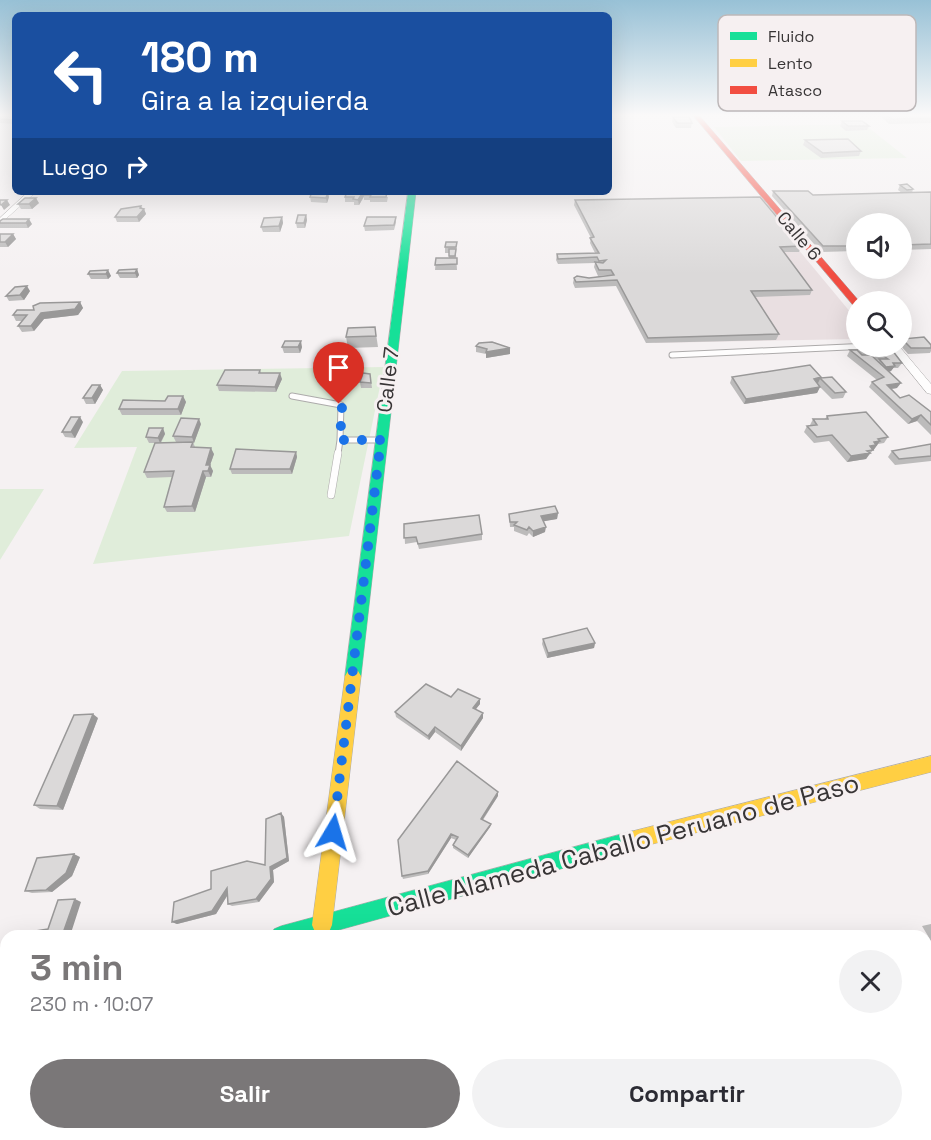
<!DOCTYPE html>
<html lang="es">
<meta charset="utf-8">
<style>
:root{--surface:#fff;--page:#f2f2f3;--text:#2b2b33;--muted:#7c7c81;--accent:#7a7778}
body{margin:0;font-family:"Space Grotesk",sans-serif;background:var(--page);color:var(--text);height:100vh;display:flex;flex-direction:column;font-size:22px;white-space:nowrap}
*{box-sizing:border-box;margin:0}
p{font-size:20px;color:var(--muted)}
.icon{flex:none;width:33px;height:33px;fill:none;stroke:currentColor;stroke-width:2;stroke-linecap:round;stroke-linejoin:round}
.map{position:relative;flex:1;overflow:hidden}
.side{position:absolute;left:0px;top:930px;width:932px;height:210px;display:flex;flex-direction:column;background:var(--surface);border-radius:18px 18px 0 0;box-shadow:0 6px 24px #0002}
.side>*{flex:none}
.guide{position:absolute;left:12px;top:12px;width:600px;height:183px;border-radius:9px;box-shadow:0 6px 24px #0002;background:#1a4fa0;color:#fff;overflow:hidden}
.fabs{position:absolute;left:846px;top:213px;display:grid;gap:12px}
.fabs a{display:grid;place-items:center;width:66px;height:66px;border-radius:50%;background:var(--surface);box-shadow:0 6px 24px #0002;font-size:30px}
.pin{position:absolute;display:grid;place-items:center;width:51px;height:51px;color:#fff;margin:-62px -26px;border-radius:50% 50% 50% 0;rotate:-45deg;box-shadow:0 0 6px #0007}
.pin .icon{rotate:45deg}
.me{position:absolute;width:66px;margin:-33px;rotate:7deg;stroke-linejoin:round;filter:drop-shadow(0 0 4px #0008)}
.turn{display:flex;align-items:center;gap:21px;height:126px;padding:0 30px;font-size:27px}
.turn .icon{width:78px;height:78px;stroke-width:2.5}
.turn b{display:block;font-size:42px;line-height:51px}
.then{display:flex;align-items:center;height:57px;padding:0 30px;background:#0003;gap:12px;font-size:22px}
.round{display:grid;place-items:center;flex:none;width:63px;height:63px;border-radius:32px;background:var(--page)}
.summary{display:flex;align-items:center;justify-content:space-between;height:102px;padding:0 30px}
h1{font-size:36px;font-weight:600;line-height:45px;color:var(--accent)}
.button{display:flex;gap:12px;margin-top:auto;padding:12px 30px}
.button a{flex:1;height:69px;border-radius:36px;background:var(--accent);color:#fff;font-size:24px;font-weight:600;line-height:69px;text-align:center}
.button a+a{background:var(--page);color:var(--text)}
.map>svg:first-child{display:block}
.built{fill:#e9dfe1}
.green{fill:#e0edda}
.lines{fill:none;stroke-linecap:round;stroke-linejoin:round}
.lane-far1-casing{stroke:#adabab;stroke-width:7}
.lane-casing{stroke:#adabab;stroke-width:8}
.street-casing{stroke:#adabab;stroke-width:1}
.fast-casing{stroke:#adabab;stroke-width:1}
.slow-casing{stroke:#adabab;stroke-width:1}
.jam-casing{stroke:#adabab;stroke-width:1}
.lane-far1{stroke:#fefdfd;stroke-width:5}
.lane{stroke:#fefdfd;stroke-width:7}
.street{fill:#fefdfd;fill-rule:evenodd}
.fast{fill:#16e098;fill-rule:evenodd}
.slow{fill:#ffcf43;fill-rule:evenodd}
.jam{fill:#f24e42;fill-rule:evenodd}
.wall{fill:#bcbbbb;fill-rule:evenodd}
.shaded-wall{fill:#999898}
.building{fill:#dbd9d9;stroke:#999898;stroke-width:1.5}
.route{stroke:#1a73e8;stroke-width:10;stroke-dasharray:0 18}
.labels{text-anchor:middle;stroke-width:6;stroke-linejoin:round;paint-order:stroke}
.far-street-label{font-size:18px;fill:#383536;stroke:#f6f0f1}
.street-label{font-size:21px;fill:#383536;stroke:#f6f0f1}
.near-street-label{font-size:26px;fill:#383536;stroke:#f6f0f1}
.key{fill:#f6f0f1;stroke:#bdb8b9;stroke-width:1.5}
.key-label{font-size:16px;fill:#383536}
</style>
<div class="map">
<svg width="931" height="1140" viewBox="0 0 931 1140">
<rect width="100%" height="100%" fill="#f5f1f2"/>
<path class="built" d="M 759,202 L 856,319 L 856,339 L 655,343 L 574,205 Z"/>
<path class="green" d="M 864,124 L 907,158 L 741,161 L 714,127 Z
M 384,367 L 349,536 L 93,564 L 137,447 L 74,448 L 122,371 Z
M 0,489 L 44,489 L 0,560 Z"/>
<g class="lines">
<defs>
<path id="lane-far1" d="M 672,355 L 869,346
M 292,396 L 341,405 L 340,440
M 338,454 L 340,440 L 381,440"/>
<path id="lane" d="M 331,495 L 338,453"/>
<path id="street" d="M 28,192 L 36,192 L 0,224 L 0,218 Z
M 889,346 L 899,346 L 931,384 L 931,394 L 927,393 Z
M 6,1001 L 6,1023 L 0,1024 L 0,1002 Z"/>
<path id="fast" d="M 408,192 L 416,192 L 361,676 L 358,681 L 353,683 L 348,681 L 345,676 Z
M 633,831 L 639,834 L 642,840 L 639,846 L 633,849 L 317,936 L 271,936 L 274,929 L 281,926 Z"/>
<path id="slow" d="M 353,669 L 358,671 L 361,676 L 332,925 L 329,932 L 322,935 L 315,932 L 312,925 L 345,676 L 348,671 Z
M 931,756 L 931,772 L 633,849 L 627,846 L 624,840 L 627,834 L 633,831 Z"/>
<path id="jam" d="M 692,114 L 698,114 L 859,301 L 856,302 L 856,306 L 853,305 Z"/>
</defs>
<use href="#lane-far1" class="lane-far1-casing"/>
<use href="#lane" class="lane-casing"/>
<use href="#street" class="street-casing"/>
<use href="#fast" class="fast-casing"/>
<use href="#slow" class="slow-casing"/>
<use href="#jam" class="jam-casing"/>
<use href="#lane-far1" class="lane-far1"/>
<use href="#lane" class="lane"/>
<use href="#street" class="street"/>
<use href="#fast" class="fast"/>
<use href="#slow" class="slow"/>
<use href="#jam" class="jam"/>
</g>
<path class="wall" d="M 0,114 L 15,115 L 15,124 L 0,123 Z
M 854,114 L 865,114 L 864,115 L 855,115 Z
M 876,114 L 931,114 L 931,123 L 889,124 L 880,116 L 881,115 Z
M 673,117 L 692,123 L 691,128 L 676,128 L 672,122 Z
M 842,121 L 869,126 L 867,130 L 846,131 L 840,126 Z
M 805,140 L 861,151 L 859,156 L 821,158 L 803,145 Z
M 900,185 L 913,189 L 912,193 L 931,192 L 931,249 L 902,250 L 902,224 L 856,224 L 856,251 L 821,252 L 772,196 L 773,191 L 813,195 L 902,193 L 898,190 Z
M 363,192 L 363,195 L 364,192 L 388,197 L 387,202 L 370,202 L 370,200 L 364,200 L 364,197 L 359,205 L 354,205 L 354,202 L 345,202 L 345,197 Z
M 310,197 L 329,197 L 327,203 L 311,202 Z
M 575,200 L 801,246 L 799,252 L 784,252 L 812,290 L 810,295 L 754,297 L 779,334 L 776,340 L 646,343 L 616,286 L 575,288 L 573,283 L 574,278 L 589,278 L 610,275 L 598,276 L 594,267 L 595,263 L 558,264 L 556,260 L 557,254 L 595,253 L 590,243 L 591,238 L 574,205 Z
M 39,203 L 32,209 L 21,209 L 18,204 Z
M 142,208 L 144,209 L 146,214 L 139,222 L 117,222 L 115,217 Z
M 306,215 L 307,220 L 305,228 L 297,228 L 296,223 Z
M 282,217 L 283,223 L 280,232 L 263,232 L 261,227 Z
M 396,217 L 396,223 L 394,230 L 365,231 L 364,226 Z
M 3,219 L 32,224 L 28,228 L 0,228 L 0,221 Z
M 0,234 L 13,234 L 16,239 L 8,247 L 0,247 Z
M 457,242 L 456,254 L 457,270 L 435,270 L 436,258 L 449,258 L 449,253 L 445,253 L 445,247 Z
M 137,269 L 139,275 L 137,278 L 120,278 L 117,273 Z
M 108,270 L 111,276 L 108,279 L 91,279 L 88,274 Z
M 30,291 L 24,300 L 9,301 L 6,296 Z
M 80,302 L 83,308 L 78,315 L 44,319 L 34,331 L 22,332 L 18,326 L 22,321 L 16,321 L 13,315 L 34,310 Z
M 375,327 L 378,347 L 348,348 L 346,337 Z
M 902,339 L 931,345 L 931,351 L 930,353 L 908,354 L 901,346 Z
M 476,346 L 510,354 L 486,358 L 486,354 L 476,352 Z
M 860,346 L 889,346 L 902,363 L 898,368 L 893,368 L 891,371 L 889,372 L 897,388 L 892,389 L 900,398 L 931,412 L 931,435 L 917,421 L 908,424 L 869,387 L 872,382 L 877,380 L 847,356 L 850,350 L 860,353 L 858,350 ZM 876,354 L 874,358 L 879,361 L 878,362 L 862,355 Z
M 282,347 L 302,347 L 300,353 L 284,353 Z
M 260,370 L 261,373 L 282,379 L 276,392 L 219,391 L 217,385 Z
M 370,374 L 372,388 L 361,388 L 360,382 Z
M 732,377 L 821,377 L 821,378 L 846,392 L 843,398 L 832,399 L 820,387 L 817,393 L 744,404 L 730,383 Z
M 100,385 L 103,390 L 95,404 L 86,404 L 83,398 Z
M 183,396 L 186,402 L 181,415 L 122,415 L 119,409 L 165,401 Z
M 827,416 L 888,437 L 884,443 L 878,444 L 866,459 L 847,462 L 829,441 L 814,443 L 804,432 L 807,426 L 810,425 L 813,419 L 825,419 Z
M 83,422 L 75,438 L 65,437 L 62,432 Z
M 201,424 L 194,443 L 193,442 L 195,447 L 214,454 L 210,465 L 213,471 L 211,477 L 206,477 L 195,512 L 167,512 L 164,507 L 172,477 L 147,478 L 144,472 L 157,443 L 149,443 L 146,437 L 163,428 L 165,434 L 161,443 L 192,442 L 176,442 L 173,436 Z
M 931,444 L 931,461 L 895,465 L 888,457 L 892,451 Z
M 296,452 L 297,457 L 292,474 L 232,474 L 230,469 Z
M 558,513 L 557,519 L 543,521 L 545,532 L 533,537 L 529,533 L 527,536 L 514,531 L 514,527 L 510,527 L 509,514 Z
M 404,524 L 482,534 L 482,540 L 419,549 L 417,542 L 405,544 Z
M 543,639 L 595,643 L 594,648 L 547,658 L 542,644 Z
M 451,697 L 480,699 L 480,704 L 475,709 L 483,718 L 461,751 L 435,732 L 429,740 L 396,717 L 395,712 Z
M 98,718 L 63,810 L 40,809 L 34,805 Z
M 498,796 L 483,820 L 491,824 L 490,827 L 468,858 L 453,848 L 453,845 L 456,840 L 451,838 L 428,874 L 403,879 L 402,876 Z
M 281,813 L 284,817 L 289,861 L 273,870 L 274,882 L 259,902 L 232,906 L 228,904 L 227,896 L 216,914 L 177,924 L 172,922 L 211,889 L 265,865 Z
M 80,857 L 72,876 L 52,892 L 32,893 L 25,891 Z
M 931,924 L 931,941 L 922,926 Z
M 784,1134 L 814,1134 L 817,1140 L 787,1140 Z"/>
<path class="shaded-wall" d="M 328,192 L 329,197 L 327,203 L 326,198 Z
M 363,192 L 364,196 L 359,205 L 358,200 Z
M 36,198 L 39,203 L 32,209 L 29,204 Z
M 7,200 L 10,205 L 4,210 L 1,205 Z
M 141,206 L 143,211 L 144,209 L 146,214 L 139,222 L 137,217 Z
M 306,215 L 307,220 L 305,228 L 304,223 Z
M 282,217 L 283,223 L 280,232 L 279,226 Z
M 29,219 L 32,224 L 28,228 L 26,223 Z
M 13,234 L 16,239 L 8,247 L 5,242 Z
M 137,269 L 139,275 L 137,278 L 135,273 Z
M 108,270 L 111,276 L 108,279 L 106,274 Z
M 27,286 L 30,291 L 24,300 L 20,295 Z
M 80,302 L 83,308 L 78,315 L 44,319 L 34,331 L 31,326 L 41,313 Z
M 301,341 L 302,347 L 300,353 L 298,347 Z
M 510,348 L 510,354 L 486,358 L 486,352 Z
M 895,366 L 891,371 L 883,373 L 886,367 Z
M 280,373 L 282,379 L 276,392 L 275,387 Z
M 821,377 L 818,383 L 811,385 L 814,379 Z
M 901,383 L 897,388 L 883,390 L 887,385 Z
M 100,385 L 103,390 L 95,404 L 92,398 Z
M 820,387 L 817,393 L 744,404 L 746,399 Z
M 183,396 L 186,402 L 181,415 L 178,409 Z
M 921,415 L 917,421 L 908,424 L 912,419 Z
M 80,417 L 83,422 L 75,438 L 71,432 Z
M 199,419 L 201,424 L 194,443 L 192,437 Z
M 163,428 L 165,434 L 160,443 L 158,438 Z
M 880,441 L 873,451 L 873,450 L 867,450 L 874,442 Z
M 211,448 L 214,454 L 208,471 L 206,465 Z
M 296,452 L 297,457 L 292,474 L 290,469 Z
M 870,453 L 866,459 L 847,462 L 851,456 Z
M 210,465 L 213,471 L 211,477 L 208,471 Z
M 203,471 L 206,477 L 195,512 L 192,506 Z
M 558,513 L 557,519 L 540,522 L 541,516 Z
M 546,527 L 545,532 L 533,537 L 533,531 Z
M 595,643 L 594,648 L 547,658 L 548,653 Z
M 480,699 L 480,704 L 473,713 L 473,708 Z
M 483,713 L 483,718 L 461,751 L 461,746 Z
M 93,714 L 98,718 L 63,810 L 57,806 Z
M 435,727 L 435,732 L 429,740 L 428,736 Z
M 498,792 L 498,796 L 481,822 L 481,819 Z
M 281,813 L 284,817 L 289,861 L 273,870 L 274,882 L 259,902 L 256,899 L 270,867 Z
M 491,824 L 490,827 L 468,858 L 468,855 Z
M 451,834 L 451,838 L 428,874 L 428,871 Z
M 74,854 L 80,857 L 72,876 L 52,892 L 46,890 Z
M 227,888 L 230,891 L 216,914 L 177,924 L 172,922 Z
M 75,899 L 81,902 L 70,936 L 62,936 Z"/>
<path class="building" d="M 0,114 L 15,115 L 15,120 L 0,119 Z
M 884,114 L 931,114 L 931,118 L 892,119 Z
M 673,117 L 689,117 L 692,123 L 677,123 Z
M 842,121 L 862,121 L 869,126 L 848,126 Z
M 848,139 L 861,151 L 823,153 L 805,140 Z
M 907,184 L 913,189 L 907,190 L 900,185 Z
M 773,191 L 808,191 L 813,195 L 931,192 L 931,244 L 902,245 L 902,224 L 856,224 L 856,246 L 823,246 Z
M 312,192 L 328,192 L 326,198 L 310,197 Z
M 347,192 L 363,192 L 358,200 L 353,199 L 354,197 L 345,197 Z
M 364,192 L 387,192 L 386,197 L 370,197 L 371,195 L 363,195 Z
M 760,197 L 801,246 L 780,247 L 812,290 L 751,291 L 779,334 L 648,338 L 617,280 L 576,282 L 574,278 L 577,276 L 589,278 L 614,275 L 611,270 L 599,270 L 595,262 L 603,263 L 606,260 L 599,261 L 597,257 L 558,259 L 557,254 L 599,253 L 590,238 L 594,237 L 575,200 Z
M 25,198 L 36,198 L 29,204 L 18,204 Z
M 0,200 L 7,200 L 1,205 L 0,204 Z
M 141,206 L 140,208 L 144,209 L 137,217 L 115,217 L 121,209 Z
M 298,215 L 306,215 L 304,223 L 296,223 Z
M 282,217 L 279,226 L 261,227 L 264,218 Z
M 367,217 L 396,217 L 394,225 L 364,226 Z
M 3,219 L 29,219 L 26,223 L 0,223 L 0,221 Z
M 0,234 L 13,234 L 5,242 L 0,242 Z
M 446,242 L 457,242 L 456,247 L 445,247 Z
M 449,249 L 456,249 L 455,256 L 449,256 Z
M 436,258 L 457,258 L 457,264 L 435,265 Z
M 137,269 L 135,273 L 117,273 L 119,270 Z
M 108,270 L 106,274 L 88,274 L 90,271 Z
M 27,286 L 20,295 L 6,296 L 15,287 Z
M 80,302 L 75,309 L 41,313 L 31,326 L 18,326 L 27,315 L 13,315 L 17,310 L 34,310 L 33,306 L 40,303 Z
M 375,327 L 376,336 L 346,337 L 348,328 Z
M 924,337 L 931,345 L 931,348 L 911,348 L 902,339 Z
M 285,341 L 301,341 L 298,347 L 282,347 Z
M 492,342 L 510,348 L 486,352 L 487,349 L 476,346 L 479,343 Z
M 862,346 L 889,346 L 902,363 L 893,363 L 895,366 L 886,367 L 879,359 L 888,359 L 878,352 L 882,352 L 880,348 L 864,349 Z
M 850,350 L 857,350 L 862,355 L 871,355 L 901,383 L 887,385 L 900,398 L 909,395 L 931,412 L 931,425 L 921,415 L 912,419 L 872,382 L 884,377 Z
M 810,365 L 821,377 L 814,379 L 820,387 L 746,399 L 732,377 Z
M 225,370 L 260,370 L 259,373 L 280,373 L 275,387 L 217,385 Z
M 363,373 L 370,374 L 371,383 L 360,382 Z
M 832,377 L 846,392 L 835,393 L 820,378 Z
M 92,385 L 100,385 L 92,398 L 83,398 Z
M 168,396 L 183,396 L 178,409 L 119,409 L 123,400 L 165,401 Z
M 866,412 L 888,437 L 878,439 L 880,441 L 874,442 L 876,445 L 870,446 L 873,450 L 867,451 L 870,453 L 851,456 L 832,435 L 817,437 L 807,426 L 817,425 L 813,419 L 828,419 L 827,416 Z
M 71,417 L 80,417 L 71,432 L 62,432 Z
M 181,418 L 199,419 L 192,437 L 173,436 Z
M 149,428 L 163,428 L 158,438 L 146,437 Z
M 193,442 L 191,447 L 211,448 L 206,465 L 210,465 L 208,471 L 203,471 L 192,506 L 164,507 L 174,471 L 144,472 L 155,443 Z
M 931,444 L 931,456 L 899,459 L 892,451 Z
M 236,449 L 296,452 L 290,469 L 230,469 Z
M 555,506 L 558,513 L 541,516 L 546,527 L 533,531 L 529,527 L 527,530 L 514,525 L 517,522 L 510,522 L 509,514 Z
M 479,515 L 482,534 L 418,544 L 416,537 L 404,538 L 404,524 Z
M 587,628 L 595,643 L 548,653 L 543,639 Z
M 426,684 L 451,697 L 458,689 L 480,699 L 473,708 L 483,713 L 461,746 L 435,727 L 428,736 L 395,712 Z
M 93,714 L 57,806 L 34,805 L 74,715 Z
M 457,761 L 498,792 L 481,819 L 491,824 L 468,855 L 453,845 L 458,837 L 451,834 L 428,871 L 402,876 L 398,840 Z
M 281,813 L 287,858 L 270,867 L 271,879 L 256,899 L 228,904 L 227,888 L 212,911 L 172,922 L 174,902 L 211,889 L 211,871 L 247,861 L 265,865 L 266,819 Z
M 74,854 L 66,873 L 46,890 L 25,891 L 37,858 Z
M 75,899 L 62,936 L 26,936 L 23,933 L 48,929 L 58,900 Z
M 914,932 L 916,936 L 902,936 Z
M 926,952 L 931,962 L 931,969 L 926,971 Z
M 789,1134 L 814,1134 L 817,1140 L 792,1140 Z"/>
<linearGradient id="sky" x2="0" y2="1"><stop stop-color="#98c1d6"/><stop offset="0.42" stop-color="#faf9f9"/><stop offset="1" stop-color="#faf9f9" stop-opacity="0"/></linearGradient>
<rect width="931" height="274" fill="url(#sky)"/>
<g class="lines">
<path class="route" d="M 333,832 L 381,440 L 340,440 L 342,407 L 339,404"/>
</g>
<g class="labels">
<g class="far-street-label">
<text transform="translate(799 236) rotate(50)" y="6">Calle 6</text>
</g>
<g class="street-label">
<text transform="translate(388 380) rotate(-83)" y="7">Calle 7</text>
</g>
<g class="near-street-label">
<text transform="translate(623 845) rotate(-15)" y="9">Calle Alameda Caballo Peruano de Paso</text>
</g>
</g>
<rect x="718" y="15" width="198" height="96" rx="9" class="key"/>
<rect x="730" y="32" width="27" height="8" fill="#16e098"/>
<rect x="730" y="59" width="27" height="8" fill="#ffcf43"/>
<rect x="730" y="86" width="27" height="8" fill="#f24e42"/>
<g class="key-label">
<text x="768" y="42">Fluido</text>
<text x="768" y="69">Lento</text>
<text x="768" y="96">Atasco</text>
</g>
</svg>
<div class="fabs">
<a><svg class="icon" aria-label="sound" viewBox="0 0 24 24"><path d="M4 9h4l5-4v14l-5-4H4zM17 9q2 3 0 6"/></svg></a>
<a><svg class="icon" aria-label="search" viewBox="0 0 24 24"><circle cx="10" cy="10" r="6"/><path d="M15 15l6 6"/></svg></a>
</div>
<div class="pin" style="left:339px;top:404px;background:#d93025"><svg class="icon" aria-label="arrive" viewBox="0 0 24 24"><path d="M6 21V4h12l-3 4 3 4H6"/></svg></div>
<svg class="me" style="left:333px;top:832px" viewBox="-20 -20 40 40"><path d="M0-17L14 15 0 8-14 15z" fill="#1a73e8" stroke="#fff" stroke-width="4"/></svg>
<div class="guide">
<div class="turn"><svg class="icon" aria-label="left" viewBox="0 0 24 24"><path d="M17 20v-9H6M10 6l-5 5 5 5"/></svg><div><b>180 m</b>Gira a la izquierda</div></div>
<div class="then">Luego<svg class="icon" aria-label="right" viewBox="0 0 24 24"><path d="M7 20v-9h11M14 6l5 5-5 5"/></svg></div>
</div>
<section class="side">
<div class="summary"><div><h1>3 min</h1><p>230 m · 10:07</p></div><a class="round"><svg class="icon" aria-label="close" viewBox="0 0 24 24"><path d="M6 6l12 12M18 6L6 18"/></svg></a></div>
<div class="button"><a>Salir</a><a>Compartir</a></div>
</section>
</div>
